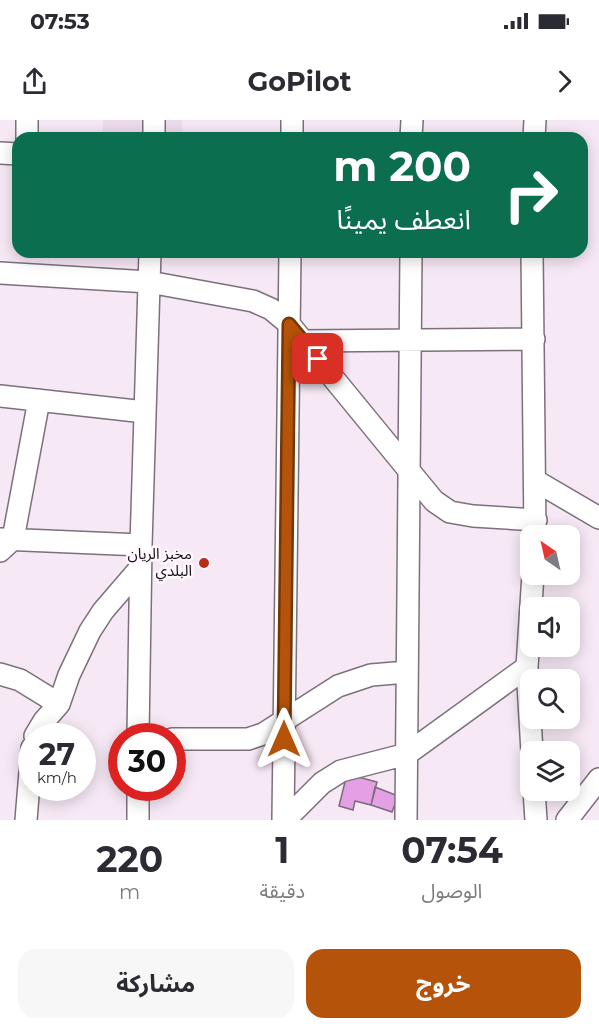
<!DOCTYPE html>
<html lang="ar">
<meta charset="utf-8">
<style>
:root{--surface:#fff;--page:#f7f7f7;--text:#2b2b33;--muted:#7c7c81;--accent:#b45309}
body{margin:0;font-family:Montserrat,"Noto Sans Arabic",sans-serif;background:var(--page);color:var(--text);direction:rtl;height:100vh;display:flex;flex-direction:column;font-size:22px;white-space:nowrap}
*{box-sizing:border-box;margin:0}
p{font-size:20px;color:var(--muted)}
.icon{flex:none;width:33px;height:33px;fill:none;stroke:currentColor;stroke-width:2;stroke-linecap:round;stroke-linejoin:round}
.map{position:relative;height:700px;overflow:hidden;direction:ltr}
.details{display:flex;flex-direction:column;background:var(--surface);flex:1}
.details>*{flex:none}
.guide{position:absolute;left:12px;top:12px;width:576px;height:126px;border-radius:18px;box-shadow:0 3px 15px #0003;direction:rtl;background:#0b6e4f;color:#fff;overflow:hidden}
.needle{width:39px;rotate:326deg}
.fabs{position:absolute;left:520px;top:405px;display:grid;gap:12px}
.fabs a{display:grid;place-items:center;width:60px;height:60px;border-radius:12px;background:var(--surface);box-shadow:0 3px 15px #0003;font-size:30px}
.speed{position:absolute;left:18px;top:603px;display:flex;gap:12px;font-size:30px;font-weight:700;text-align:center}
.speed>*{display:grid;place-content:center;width:78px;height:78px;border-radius:50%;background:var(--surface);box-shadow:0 3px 15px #0003;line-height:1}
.speed small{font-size:15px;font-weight:400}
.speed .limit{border:9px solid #d22;background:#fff;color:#111}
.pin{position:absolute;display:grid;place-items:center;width:51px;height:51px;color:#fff;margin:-26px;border-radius:12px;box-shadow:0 3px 9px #0006}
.me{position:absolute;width:66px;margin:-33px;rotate:0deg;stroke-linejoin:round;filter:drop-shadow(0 0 4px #0008)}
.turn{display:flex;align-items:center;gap:21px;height:126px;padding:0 18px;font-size:27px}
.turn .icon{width:78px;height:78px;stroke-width:2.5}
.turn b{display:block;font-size:42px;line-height:51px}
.eta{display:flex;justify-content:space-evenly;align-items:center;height:102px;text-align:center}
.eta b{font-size:36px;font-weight:700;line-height:42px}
.cta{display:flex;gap:12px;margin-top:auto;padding:12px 18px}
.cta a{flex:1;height:69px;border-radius:18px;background:var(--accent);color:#fff;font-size:24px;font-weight:700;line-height:69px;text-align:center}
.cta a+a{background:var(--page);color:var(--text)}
.status{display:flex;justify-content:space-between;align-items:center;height:42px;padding:0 30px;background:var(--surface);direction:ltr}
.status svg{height:16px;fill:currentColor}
header{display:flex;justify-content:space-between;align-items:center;height:78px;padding:0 18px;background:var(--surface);font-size:27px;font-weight:700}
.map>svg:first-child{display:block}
.built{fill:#eddaec}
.building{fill:#e5a0e5;stroke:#786d78;stroke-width:1.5}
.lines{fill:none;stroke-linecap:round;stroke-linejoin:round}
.minor-casing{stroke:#7c707c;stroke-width:24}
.minor{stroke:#fff;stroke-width:21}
.route-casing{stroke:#753606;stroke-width:15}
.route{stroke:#b45309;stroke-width:10}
.poi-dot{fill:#b92c17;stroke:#fef8fe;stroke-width:2}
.labels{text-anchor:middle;stroke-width:5;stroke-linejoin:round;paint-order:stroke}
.poi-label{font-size:15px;fill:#151015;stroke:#fef8fe;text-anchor:end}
</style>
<div class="status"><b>07:53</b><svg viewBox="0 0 49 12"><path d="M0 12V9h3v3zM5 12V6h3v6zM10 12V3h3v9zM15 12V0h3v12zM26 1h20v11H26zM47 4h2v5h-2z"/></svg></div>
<header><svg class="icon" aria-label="forward" viewBox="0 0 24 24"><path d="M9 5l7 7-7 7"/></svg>GoPilot<svg class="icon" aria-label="share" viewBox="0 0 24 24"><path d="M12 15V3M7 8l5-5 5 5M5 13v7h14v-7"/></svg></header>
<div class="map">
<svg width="599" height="700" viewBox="0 0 599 700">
<rect width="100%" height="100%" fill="#f6e8f5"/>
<path class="built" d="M 103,0 L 182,0 L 182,18 L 102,18 Z"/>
<path class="building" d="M 347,654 L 377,662 L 371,685 L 355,681 L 353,690 L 339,686 Z
M 375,667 L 398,676 L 392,692 L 371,685 Z"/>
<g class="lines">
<defs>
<path id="minor" d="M 27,18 L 27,0
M 154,18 L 154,0
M 292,18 L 292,0
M 411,18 L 412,0
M 534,18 L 535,0
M 0,33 L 18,34
M 532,132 L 535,416
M 0,153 L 149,162 L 253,181 L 271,189 L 289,204 L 434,381 L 450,392 L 473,396 L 536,400
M 302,221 L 534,219
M 0,276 L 145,292
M 536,361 L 599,398
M 1,419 L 141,425
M 0,431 L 13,419 L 39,280
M 0,554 L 20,560 L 59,584
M 35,616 L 44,601 L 59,584 L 69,555 L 90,511 L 103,491 L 140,448
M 138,616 L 141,425 L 150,132
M 172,619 L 248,619 L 263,614 L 338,566 L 371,555 L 407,552
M 532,632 L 527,547 L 533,454
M 534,670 L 536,700
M 26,700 L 32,628
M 138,700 L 138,668
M 283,700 L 290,132
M 285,700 L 322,663 L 341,651 L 407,634 L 527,547
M 406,700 L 411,132
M 567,700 L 599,659"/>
</defs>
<use href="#minor" class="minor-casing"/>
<use href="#minor" class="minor"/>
</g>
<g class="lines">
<defs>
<path id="route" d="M 284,619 L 289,204 L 318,239"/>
</defs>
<use href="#route" class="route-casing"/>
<use href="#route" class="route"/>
</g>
<circle class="poi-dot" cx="204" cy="443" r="6"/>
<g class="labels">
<g class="poi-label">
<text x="192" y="439">مخبز الريان<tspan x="192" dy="17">البلدي</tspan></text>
</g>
</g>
</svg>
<div class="fabs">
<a><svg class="needle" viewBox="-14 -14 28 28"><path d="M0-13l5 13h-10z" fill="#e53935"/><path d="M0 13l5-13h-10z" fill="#7c7c81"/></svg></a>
<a><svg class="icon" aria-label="sound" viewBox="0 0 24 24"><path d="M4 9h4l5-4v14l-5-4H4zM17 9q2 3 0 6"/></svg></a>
<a><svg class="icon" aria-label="search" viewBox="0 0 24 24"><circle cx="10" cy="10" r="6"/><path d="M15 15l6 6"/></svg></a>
<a><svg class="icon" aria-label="layers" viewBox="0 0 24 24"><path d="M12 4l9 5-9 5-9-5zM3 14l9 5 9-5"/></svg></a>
</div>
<div class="speed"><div>27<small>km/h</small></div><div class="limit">30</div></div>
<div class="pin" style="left:318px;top:239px;background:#d93025"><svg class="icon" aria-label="arrive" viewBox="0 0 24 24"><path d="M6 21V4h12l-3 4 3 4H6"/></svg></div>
<svg class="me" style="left:284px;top:619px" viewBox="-20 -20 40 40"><path d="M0-17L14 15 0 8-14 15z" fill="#b45309" stroke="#fff" stroke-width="4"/></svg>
<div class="guide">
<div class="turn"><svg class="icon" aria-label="right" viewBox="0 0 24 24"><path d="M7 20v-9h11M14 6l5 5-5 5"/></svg><div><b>200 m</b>انعطف يمينًا</div></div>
</div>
</div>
<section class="details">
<div class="eta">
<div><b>07:54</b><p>الوصول</p></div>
<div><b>1</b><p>دقيقة</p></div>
<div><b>220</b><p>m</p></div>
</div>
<div class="cta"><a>خروج</a><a>مشاركة</a></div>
</section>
